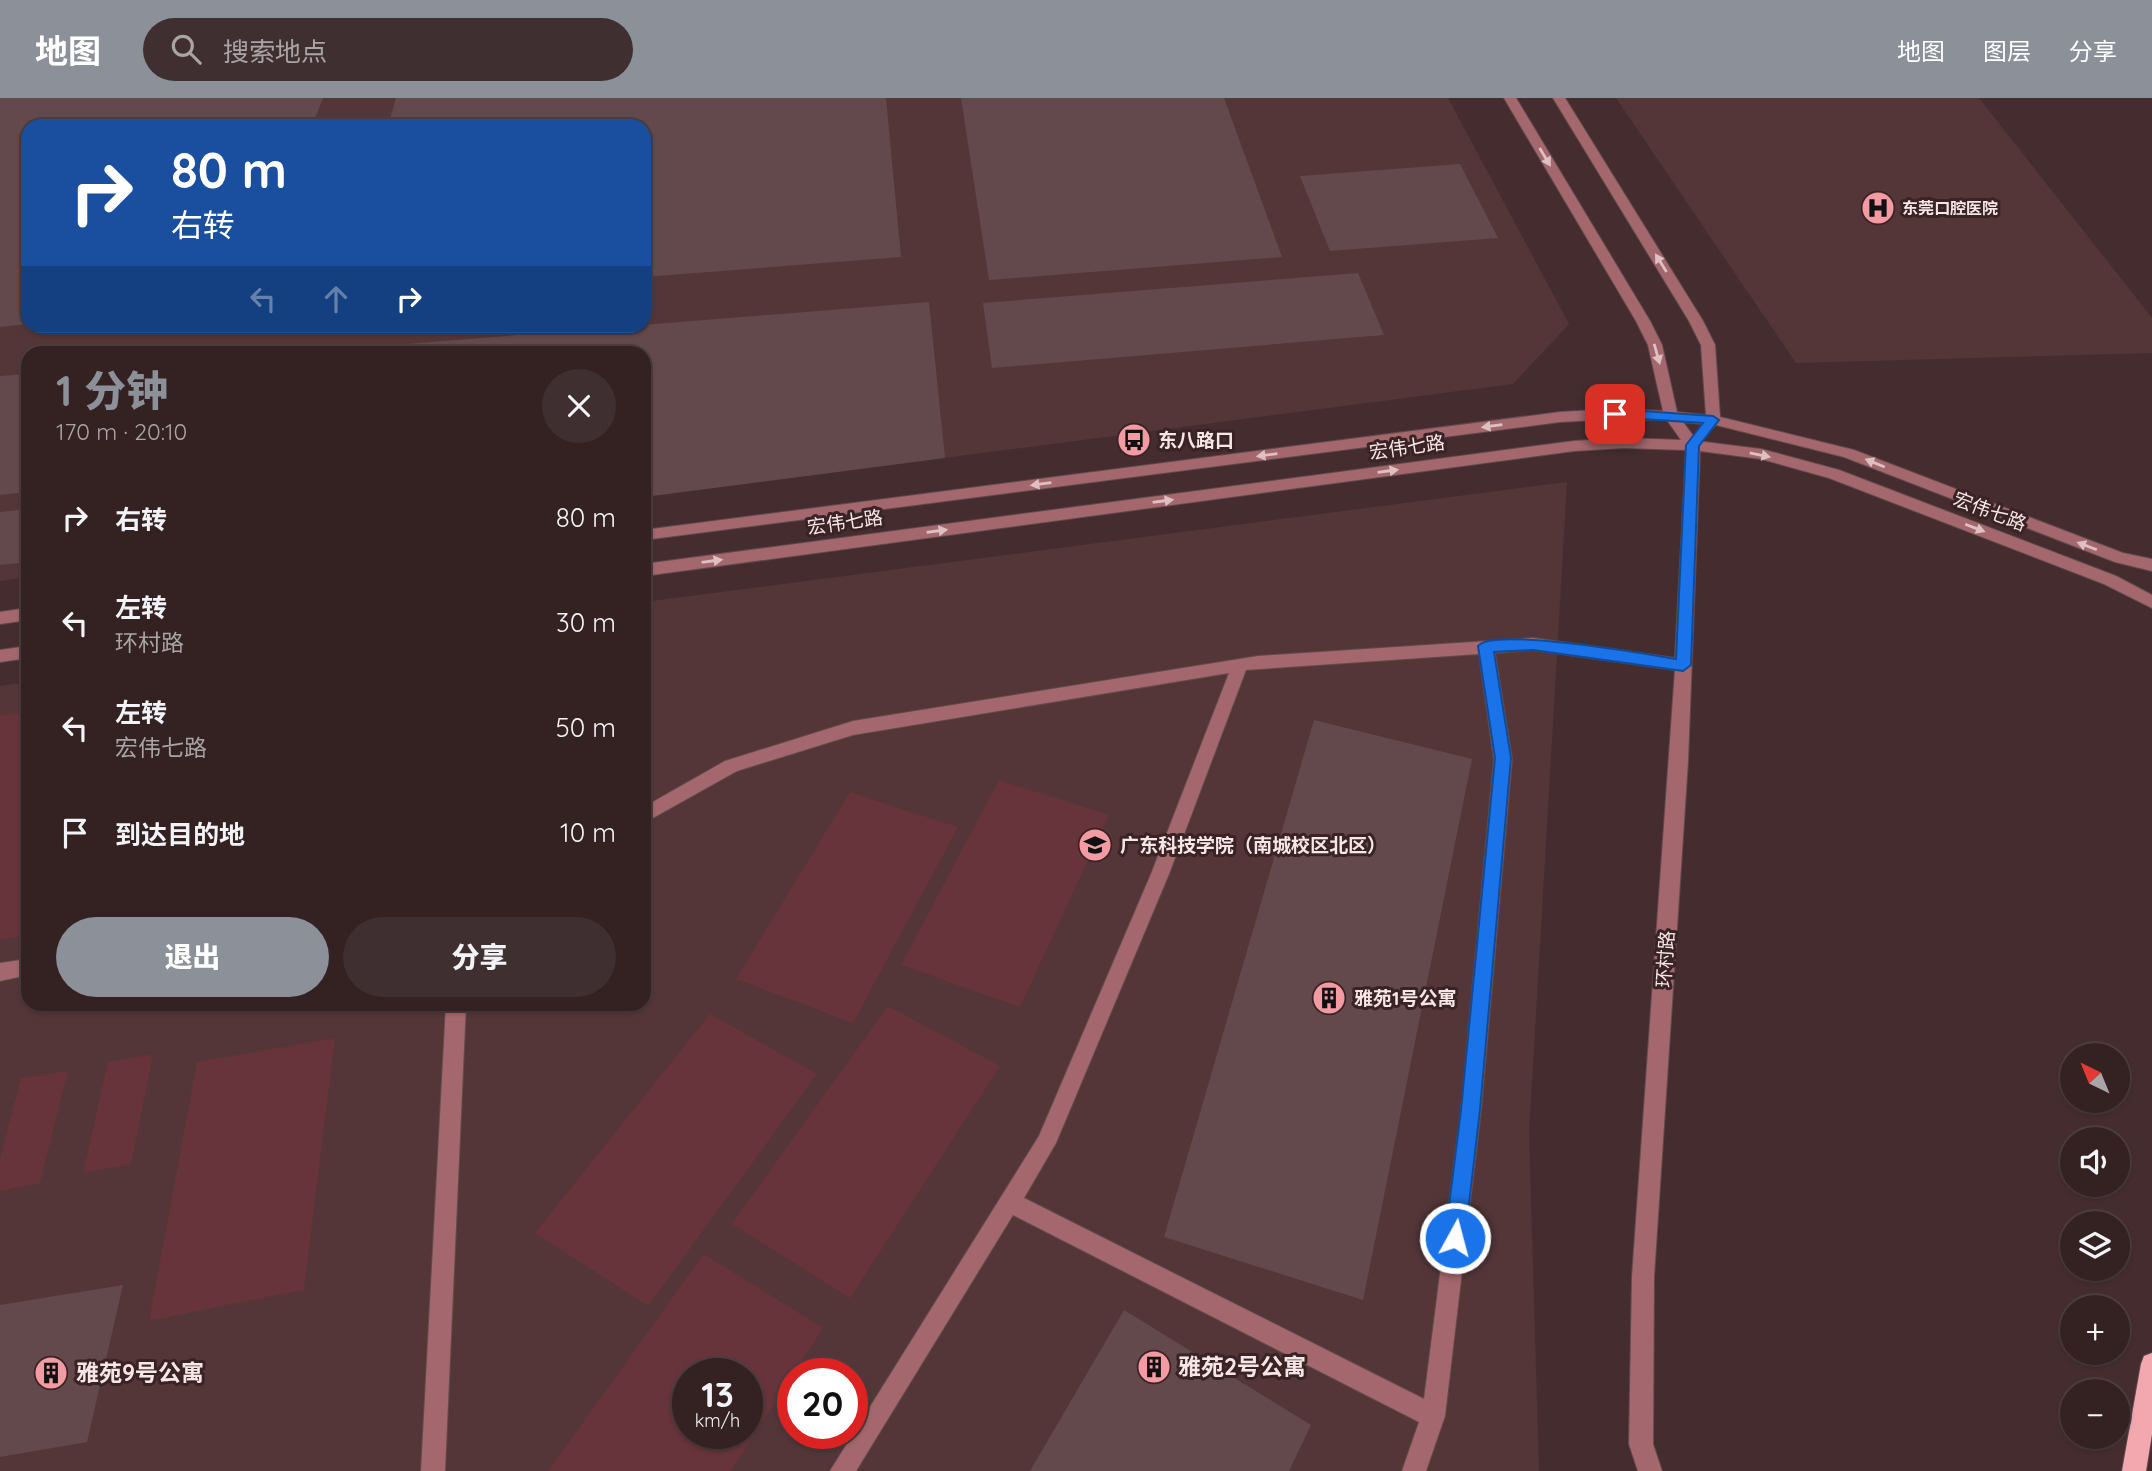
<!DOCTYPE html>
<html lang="zh">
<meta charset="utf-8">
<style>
:root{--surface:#342223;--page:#3f2f30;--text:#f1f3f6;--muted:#a9a4a6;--line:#4e3f41;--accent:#8c9099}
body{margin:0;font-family:Quicksand,"Noto Sans SC",sans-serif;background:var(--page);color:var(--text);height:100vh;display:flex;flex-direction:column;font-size:26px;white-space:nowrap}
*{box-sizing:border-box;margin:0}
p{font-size:23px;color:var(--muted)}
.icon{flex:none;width:38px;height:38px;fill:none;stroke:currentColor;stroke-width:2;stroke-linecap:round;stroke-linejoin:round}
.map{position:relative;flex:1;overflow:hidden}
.details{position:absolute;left:21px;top:248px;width:630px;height:665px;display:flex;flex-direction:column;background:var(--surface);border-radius:21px;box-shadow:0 2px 5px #0004,0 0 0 2px var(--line)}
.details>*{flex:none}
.top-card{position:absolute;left:21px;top:21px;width:630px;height:214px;border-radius:21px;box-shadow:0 2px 5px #0004,0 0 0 2px var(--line);background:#1a4fa0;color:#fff;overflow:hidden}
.needle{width:46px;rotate:317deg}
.fabs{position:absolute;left:2060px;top:945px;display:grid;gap:14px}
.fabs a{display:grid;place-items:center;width:70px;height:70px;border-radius:50%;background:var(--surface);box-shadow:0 2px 5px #0004,0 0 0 2px var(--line);font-size:35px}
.speed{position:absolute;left:672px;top:1260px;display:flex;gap:14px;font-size:35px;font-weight:700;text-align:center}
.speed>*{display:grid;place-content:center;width:91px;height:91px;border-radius:50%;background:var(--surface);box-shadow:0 2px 5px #0004,0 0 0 2px var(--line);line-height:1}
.speed small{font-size:18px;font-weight:400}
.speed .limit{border:10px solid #d22;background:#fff;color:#111}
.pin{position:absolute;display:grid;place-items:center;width:60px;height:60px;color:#fff;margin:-30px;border-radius:14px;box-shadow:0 4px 10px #0006}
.me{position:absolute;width:77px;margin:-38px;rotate:7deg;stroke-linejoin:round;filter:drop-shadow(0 0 5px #0008)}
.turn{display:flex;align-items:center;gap:24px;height:147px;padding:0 35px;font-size:32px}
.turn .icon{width:91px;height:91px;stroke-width:2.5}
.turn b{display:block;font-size:49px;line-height:60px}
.lanes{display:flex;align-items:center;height:66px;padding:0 35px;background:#0003;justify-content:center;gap:35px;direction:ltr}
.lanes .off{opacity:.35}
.round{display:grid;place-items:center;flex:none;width:74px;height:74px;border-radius:37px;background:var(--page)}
.headline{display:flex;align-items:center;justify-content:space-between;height:119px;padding:0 35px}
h1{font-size:42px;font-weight:800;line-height:52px;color:var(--accent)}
.cta{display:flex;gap:14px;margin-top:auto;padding:14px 35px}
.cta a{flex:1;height:80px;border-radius:42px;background:var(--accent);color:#fff;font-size:28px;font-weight:800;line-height:80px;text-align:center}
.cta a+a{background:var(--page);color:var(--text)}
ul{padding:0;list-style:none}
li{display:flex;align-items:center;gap:21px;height:105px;padding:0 35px}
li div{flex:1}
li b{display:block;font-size:26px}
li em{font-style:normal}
header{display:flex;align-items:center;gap:42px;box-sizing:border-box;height:98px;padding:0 35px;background:var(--accent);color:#fff}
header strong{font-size:33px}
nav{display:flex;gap:38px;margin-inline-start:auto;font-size:24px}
.search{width:490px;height:63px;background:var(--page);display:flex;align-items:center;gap:18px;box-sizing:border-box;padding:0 24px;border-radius:38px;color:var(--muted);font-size:26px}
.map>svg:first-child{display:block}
.built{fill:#543639;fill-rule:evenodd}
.green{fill:#66343a;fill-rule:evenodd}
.building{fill:#63494b}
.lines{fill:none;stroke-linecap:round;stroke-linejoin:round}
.minor-casing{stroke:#614b4c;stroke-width:2}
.major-casing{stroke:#614b4c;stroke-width:2}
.minor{fill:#a3676d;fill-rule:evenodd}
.major{fill:#f3a8af;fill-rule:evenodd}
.oneway{fill:#dec0c2}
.route{fill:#1a73e8;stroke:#114b97;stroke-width:2}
.labels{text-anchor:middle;stroke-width:6;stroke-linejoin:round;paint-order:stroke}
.far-poi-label{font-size:16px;font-weight:bold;fill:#f7e6e7;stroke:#3a2325;text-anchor:start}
.poi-label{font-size:19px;font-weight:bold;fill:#f7e6e7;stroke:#3a2325;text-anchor:start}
.street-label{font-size:19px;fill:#f7e6e7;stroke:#3a2325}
.near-poi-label{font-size:23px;font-weight:bold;fill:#f7e6e7;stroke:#3a2325;text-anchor:start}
</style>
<header>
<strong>地图</strong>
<div class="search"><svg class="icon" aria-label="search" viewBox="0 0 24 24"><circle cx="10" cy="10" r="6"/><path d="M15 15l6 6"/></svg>搜索地点</div>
<nav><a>地图</a><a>图层</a><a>分享</a></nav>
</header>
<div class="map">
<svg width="2152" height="1373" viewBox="0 0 2152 1373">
<rect width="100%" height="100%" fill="#452d2f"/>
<path class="built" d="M 0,0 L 1448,0 L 1569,226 L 1513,286 L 644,399 L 644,256 L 28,256 L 28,479 L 0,483 ZM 28,28 L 644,28 L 644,228 L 28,228 Z
M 1616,0 L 1979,0 L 2152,220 L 2152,255 L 1796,265 Z
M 1567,384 L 1529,1035 L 1539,1373 L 0,1373 L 0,588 L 28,584 L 28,906 L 644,906 L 644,504 ZM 688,1276 L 747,1276 L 747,1335 L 688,1335 ZM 793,1276 L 852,1276 L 852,1335 L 793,1335 Z"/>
<path class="green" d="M 28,614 L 28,837 L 0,842 L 0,618 Z
M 999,682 L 1109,717 L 1020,909 L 901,867 Z
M 850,694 L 958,729 L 853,925 L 736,881 Z
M 888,908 L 1000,968 L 850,1200 L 732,1126 Z
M 710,916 L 817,976 L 648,1208 L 535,1135 Z
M 335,940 L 304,1192 L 149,1223 L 197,964 Z
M 153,956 L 131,1066 L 83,1075 L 108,964 Z
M 68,973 L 40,1085 L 0,1093 L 0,1061 L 21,980 Z
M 704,1156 L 823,1230 L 731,1373 L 548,1373 ZM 688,1276 L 747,1276 L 747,1335 L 688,1335 Z"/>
<path class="building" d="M 0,0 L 323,0 L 312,28 L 28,28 L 28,226 L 0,229 Z
M 396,0 L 886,0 L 901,159 L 644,179 L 644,28 L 388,28 Z
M 961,0 L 1224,0 L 1282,159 L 989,182 Z
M 1460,66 L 1498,140 L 1330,153 L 1300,78 Z
M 1358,175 L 1384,237 L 992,270 L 983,205 Z
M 929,204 L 945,360 L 644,399 L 644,256 L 318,256 L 319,253 Z
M 28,276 L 28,394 L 0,397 L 0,278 Z
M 28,411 L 28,464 L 0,467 L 0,414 Z
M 1314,622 L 1472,661 L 1363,1202 L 1164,1139 Z
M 123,1187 L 87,1344 L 0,1359 L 0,1207 Z
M 1124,1212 L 1311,1327 L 1289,1373 L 1030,1373 Z"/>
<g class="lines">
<defs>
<path id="minor" d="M 1504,0 L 1516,0 L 1650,223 L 1662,247 L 1677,314 L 1706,317 L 1701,247 L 1689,223 L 1553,0 L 1565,0 L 1703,223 L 1715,247 L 1720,319 L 1854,352 L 2123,455 L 2152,461 L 2152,473 L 2115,464 L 1844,359 L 1716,327 L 1706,336 L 1699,331 L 1703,326 L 1683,324 L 1697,343 L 1761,351 L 1839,372 L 2116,478 L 2152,497 L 2152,510 L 2104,486 L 1829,380 L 1761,361 L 1700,353 L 1688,663 L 1654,1179 L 1653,1346 L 1662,1373 L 1638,1373 L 1629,1346 L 1632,1179 L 1675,572 L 1533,552 L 1495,555 L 1512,661 L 1481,1012 L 1445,1318 L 1426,1373 L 1402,1373 L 1419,1324 L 1013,1117 L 856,1373 L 830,1373 L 1039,1038 L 1151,776 L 1229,575 L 853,637 L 737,673 L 644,725 L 644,709 L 725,663 L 853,623 L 1258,558 L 1533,540 L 1675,560 L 1686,352 L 1624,350 L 1574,353 L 644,478 L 644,466 L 1574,343 L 1624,340 L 1681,342 L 1667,322 L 1615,321 L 1560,324 L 644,442 L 644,432 L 1560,314 L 1615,311 L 1663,313 L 1648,247 L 1636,223 ZM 1479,556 L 1494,661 L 1461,1012 L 1424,1301 L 1024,1100 L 1056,1045 L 1169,776 L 1246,572 Z
M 28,510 L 28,522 L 0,526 L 0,514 Z
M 28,548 L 28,560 L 0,564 L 0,552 Z
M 28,861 L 28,877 L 0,883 L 0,865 Z
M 446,906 L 466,906 L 445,1373 L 421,1373 Z"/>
<path id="major" d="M 2152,1255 L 2152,1336 L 2146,1373 L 2122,1373 L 2141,1266 L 2144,1258 Z"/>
</defs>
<use href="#minor" class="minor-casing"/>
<use href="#major" class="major-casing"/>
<use href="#minor" class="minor"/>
<use href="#major" class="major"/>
</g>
<defs><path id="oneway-solid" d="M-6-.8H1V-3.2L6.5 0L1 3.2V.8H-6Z" transform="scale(1.75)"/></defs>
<g class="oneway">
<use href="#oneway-solid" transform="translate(1545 59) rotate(59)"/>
<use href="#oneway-solid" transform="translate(1661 165) rotate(-122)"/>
<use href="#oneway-solid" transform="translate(1657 256) rotate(74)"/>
<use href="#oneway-solid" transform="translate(1492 328) rotate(173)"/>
<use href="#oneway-solid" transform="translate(1267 357) rotate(173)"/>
<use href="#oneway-solid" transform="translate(1760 357) rotate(11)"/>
<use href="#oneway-solid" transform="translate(1875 365) rotate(-158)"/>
<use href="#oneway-solid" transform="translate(1388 373) rotate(-8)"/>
<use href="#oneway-solid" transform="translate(1041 386) rotate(173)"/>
<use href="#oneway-solid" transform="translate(1163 403) rotate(-8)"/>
<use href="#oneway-solid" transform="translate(1975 430) rotate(21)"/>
<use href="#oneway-solid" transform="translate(937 433) rotate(-8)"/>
<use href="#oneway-solid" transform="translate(2087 448) rotate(-159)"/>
<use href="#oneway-solid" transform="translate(712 463) rotate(-8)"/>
</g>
<path class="route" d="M 1615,311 L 1713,318 L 1719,322 L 1699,348 L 1691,567 L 1683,573 L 1533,552 L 1494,554 L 1511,660 L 1480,1012 L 1465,1140 L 1462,1147 L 1455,1150 L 1448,1147 L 1445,1140 L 1461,1012 L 1495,660 L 1478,548 C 1493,529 1647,556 1676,561 L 1686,347 L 1703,325 L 1611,319 L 1611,313 Z"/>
<defs>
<symbol id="hospital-disc" viewBox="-11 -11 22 22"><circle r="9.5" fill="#f49aa3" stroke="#3a2325"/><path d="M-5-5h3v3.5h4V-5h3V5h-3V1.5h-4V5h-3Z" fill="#111"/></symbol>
<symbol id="bus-disc" viewBox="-11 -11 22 22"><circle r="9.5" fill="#f49aa3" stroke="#3a2325"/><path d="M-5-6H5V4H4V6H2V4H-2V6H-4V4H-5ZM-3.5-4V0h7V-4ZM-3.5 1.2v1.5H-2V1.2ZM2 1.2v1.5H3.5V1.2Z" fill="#111"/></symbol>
<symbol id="university-disc" viewBox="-11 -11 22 22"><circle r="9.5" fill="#f49aa3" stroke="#3a2325"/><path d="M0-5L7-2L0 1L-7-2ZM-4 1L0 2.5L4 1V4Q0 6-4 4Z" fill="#111"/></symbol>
<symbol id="building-disc" viewBox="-11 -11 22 22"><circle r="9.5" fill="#f49aa3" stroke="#3a2325"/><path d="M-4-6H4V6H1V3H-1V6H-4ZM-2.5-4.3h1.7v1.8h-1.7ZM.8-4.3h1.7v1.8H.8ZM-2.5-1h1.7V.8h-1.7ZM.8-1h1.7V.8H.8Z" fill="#111"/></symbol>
</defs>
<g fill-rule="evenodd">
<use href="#hospital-disc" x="1859" y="91" width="38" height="38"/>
<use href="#bus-disc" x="1115" y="323" width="38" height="38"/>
<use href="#university-disc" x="1076" y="728" width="38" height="38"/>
<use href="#building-disc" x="1310" y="881" width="38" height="38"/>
<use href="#building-disc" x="1135" y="1250" width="38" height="38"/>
<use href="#building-disc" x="32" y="1256" width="38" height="38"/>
</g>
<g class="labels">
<g class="far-poi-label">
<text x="1902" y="116">东莞口腔医院</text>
</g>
<g class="poi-label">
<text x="1158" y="349">东八路口</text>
<text x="1120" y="754">广东科技学院（南城校区北区）</text>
<text x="1354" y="907">雅苑1号公寓</text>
</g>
<g class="street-label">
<text transform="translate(1407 349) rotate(-8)" y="7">宏伟七路</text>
<text transform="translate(1990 413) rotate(21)" y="7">宏伟七路</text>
<text transform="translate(845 424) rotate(-8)" y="7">宏伟七路</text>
<text transform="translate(1665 861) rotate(-86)" y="7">环村路</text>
</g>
<g class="near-poi-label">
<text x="1178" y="1277">雅苑2号公寓</text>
<text x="76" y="1283">雅苑9号公寓</text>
</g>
</g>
</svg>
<div class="fabs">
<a><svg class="needle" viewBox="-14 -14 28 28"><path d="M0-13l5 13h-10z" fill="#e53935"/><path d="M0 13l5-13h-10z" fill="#a9a4a6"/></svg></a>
<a><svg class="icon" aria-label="sound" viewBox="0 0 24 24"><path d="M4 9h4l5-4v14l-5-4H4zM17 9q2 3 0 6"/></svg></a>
<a><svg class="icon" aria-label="layers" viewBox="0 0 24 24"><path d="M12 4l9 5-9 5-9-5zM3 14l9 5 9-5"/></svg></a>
<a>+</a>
<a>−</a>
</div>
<div class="speed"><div>13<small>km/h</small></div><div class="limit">20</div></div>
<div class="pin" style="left:1615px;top:316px;background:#d93025"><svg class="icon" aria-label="arrive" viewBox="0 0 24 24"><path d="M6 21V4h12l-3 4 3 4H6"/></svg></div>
<svg class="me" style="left:1455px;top:1140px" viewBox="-20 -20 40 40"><circle r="17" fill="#1a73e8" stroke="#fff" stroke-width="3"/><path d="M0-11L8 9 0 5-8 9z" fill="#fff"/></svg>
<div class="top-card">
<div class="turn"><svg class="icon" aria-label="right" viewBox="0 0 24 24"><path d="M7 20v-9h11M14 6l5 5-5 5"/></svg><div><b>80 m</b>右转</div></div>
<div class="lanes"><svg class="icon off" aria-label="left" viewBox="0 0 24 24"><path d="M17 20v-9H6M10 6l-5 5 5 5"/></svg><svg class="icon off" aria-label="ahead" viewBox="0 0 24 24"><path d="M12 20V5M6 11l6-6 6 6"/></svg><svg class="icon" aria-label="right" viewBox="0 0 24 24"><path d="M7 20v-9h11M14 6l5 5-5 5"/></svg></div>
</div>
<section class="details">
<div class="headline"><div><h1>1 分钟</h1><p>170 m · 20:10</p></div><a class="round"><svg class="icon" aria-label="close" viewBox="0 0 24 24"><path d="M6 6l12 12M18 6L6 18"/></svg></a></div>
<ul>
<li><svg class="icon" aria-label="right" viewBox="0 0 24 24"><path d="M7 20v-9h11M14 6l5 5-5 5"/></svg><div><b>右转</b></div><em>80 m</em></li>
<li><svg class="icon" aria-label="left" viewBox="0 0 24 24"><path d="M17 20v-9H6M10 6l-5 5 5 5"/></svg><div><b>左转</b><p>环村路</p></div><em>30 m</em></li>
<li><svg class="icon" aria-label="left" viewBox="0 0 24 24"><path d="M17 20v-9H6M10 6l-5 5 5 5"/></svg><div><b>左转</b><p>宏伟七路</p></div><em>50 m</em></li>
<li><svg class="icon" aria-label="arrive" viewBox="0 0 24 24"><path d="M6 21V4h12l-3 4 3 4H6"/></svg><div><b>到达目的地</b></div><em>10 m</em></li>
</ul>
<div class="cta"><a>退出</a><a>分享</a></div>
</section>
</div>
